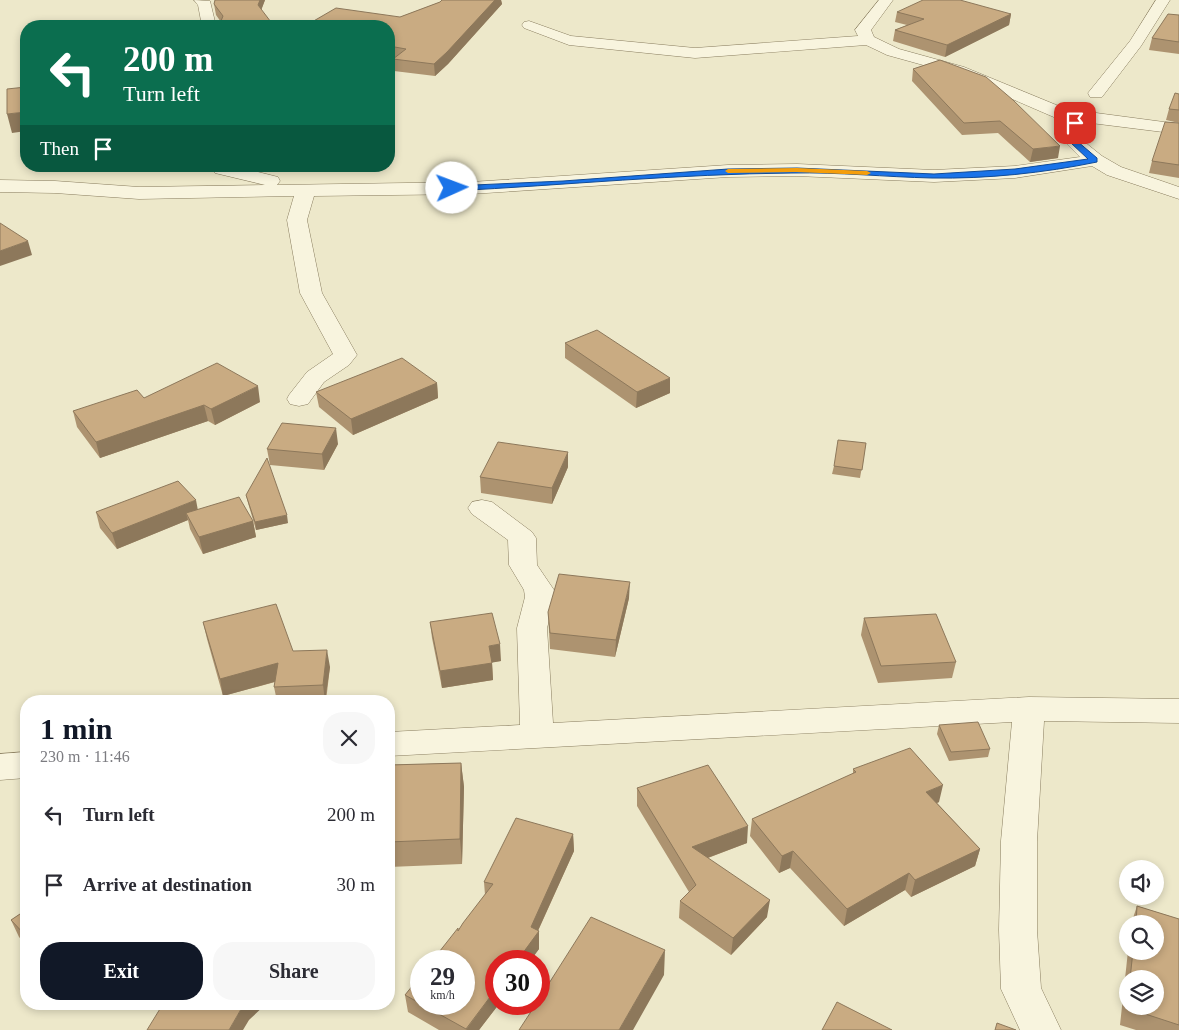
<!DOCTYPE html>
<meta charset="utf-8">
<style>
:root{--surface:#fff;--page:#f7f7f7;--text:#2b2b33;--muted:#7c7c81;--accent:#111827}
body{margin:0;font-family:"Times New Roman",serif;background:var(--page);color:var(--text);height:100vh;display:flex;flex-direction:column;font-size:19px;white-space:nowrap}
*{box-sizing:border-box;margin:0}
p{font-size:16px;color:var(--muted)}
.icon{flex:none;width:28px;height:28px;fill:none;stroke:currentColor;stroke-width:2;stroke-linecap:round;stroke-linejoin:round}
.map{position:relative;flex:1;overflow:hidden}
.panel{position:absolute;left:20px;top:695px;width:375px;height:315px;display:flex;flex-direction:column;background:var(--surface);border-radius:20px;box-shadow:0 2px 8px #0003}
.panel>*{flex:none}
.guide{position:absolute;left:20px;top:20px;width:375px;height:152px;border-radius:20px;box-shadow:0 2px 8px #0003;background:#0b6e4f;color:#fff;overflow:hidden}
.fabs{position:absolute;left:1119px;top:860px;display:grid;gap:10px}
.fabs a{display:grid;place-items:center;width:45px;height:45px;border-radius:50%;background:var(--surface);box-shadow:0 2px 8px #0003;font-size:25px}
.speed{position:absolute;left:410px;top:950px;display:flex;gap:10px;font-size:25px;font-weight:700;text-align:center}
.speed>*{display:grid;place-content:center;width:65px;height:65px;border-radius:50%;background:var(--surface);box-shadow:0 2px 8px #0003;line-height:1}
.speed small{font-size:12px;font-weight:400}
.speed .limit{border:8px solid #d22;background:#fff;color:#111}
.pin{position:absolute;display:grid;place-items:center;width:42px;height:42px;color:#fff;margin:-21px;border-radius:10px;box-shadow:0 2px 8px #0006}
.me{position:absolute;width:55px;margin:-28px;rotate:88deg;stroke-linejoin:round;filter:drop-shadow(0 0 4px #0008)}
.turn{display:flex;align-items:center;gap:18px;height:105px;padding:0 20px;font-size:22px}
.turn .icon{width:65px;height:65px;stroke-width:2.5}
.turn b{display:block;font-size:35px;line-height:42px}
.then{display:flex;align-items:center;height:48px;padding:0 20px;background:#0003;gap:10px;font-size:19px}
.round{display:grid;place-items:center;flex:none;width:52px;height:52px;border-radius:20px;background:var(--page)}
.headline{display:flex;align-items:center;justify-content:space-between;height:85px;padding:0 20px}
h1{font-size:30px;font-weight:600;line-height:38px;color:var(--accent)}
.action{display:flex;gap:10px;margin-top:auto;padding:10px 20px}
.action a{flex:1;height:58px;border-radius:20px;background:var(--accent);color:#fff;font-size:20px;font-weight:600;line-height:58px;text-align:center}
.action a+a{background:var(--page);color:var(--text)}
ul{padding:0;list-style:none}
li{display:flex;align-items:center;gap:15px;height:70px;padding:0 20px}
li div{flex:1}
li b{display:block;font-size:19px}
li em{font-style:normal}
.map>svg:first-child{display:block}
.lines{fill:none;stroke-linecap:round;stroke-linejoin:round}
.minor-casing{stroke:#897d5f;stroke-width:1}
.minor{fill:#f8f4de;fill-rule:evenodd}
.wall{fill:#ad9370;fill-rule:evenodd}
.shaded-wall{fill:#8d785b}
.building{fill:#c9ab82;stroke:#8d785b}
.route{fill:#1a73e8;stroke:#114b97}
.slow{fill:#f59e0b}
</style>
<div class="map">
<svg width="1179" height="1030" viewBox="0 0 1179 1030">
<rect width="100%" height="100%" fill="#ede8ca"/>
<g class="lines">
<defs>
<path id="minor" d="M 194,0 L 210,1 L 216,26 L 202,26 L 198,5 Z
M 879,0 L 893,0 L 871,30 L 874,37 L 899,49 L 964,67 L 1066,109 L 1179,124 L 1179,134 L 1083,122 L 1080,130 L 1082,140 L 1102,156 L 1121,167 L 1179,187 L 1179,199 L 1107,175 L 1092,166 L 1015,178 L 934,182 L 797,176 L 728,177 L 471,194 L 314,196 L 307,220 L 322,293 L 357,355 L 349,365 L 324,382 L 308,404 L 299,406 L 290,404 L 287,399 L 289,395 L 307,372 L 333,354 L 300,293 L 287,220 L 294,196 L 139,199 L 55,193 L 0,192 L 0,180 L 55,181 L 139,187 L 265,185 L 215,173 L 212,166 L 234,166 L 278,177 L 280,181 L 277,185 L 471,182 L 728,165 L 797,164 L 934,170 L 1015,166 L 1080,157 L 1065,142 L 1062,130 L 1065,124 L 1056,118 L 952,73 L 887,55 L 866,45 L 695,58 L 569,45 L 524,28 L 522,25 L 524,22 L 529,21 L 571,36 L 695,48 L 858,36 L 855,30 Z
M 1156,0 L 1170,0 L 1141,46 L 1102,97 L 1090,97 L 1088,93 L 1130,41 Z
M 482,500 L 492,502 L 532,532 L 536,538 L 537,565 L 554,590 L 555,597 L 547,628 L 553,723 L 1029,697 L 1179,699 L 1179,723 L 1044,721 L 1037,841 L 1037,930 L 1041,988 L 1061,1030 L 1020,1030 L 1001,989 L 999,930 L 1001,841 L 1012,722 L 389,756 L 389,732 L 520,725 L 517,628 L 525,597 L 524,590 L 509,565 L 508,540 L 472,514 L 468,508 L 472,502 Z
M 26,752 L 26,778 L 0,780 L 0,754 Z"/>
</defs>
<use href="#minor" class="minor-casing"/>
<use href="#minor" class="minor"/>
</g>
<path class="wall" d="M 215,0 L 265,0 L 261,10 L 221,22 L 216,15 L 214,4 Z
M 442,0 L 501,0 L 502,4 L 448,64 L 435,76 L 394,71 L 394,59 L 389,58 L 389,26 L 400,17 L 440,2 Z
M 897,12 L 1011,14 L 1009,25 L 945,57 L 893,41 L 895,30 L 907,25 L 895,22 Z
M 1179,15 L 1179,54 L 1149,50 L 1152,38 Z
M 940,60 L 1058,158 L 1030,162 L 998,133 L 962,135 L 912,81 L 913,69 Z
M 1179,94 L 1179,123 L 1166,120 L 1169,109 Z
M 1179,123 L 1179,178 L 1149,173 L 1152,161 Z
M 565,343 L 670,393 L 636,408 L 565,358 Z
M 437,383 L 438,398 L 353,435 L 319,407 L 316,392 Z
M 144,398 L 260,402 L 215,425 L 208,421 L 100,458 L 77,427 L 73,411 Z
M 866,443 L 860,478 L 832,474 L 834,466 Z
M 338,444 L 324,470 L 270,465 L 267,449 Z
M 568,467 L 552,504 L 481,493 L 480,477 Z
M 246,495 L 288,523 L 256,530 L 248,503 Z
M 198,510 L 253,521 L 256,537 L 203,554 L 190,529 L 188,520 L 117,549 L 100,528 L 96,512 Z
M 629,598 L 615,657 L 550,649 L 548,612 Z
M 864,618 L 956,662 L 952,678 L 878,683 L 861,635 Z
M 203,622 L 293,651 L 330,667 L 326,701 L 277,701 L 274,687 L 275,682 L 223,696 L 207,639 Z
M 430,622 L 501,661 L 492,662 L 493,680 L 442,688 L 432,638 Z
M 939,725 L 990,749 L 988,757 L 949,761 L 937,734 Z
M 461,763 L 464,787 L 462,864 L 389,867 L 389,765 Z
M 853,769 L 939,802 L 937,803 L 980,849 L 975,866 L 911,897 L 905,890 L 844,926 L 790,868 L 779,873 L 750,836 L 752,819 L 853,774 Z
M 637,788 L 747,843 L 708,858 L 767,917 L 731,955 L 679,918 L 680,901 L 689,892 L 637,806 Z
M 573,834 L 574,851 L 538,931 L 539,949 L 496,1004 L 499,1004 L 479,1030 L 439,1030 L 408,1012 L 405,995 L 459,931 L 485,895 L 484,882 Z
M 1137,906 L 1179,919 L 1179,1030 L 1136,1030 L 1120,1025 L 1128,951 L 1155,951 L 1155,924 L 1131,924 ZM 1128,979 L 1155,979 L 1128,1006 Z
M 26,910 L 26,945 L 19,937 L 11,920 Z"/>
<path class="shaded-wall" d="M 260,0 L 265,0 L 259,16 L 258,5 Z
M 495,0 L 501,0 L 502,4 L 448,64 L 435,76 L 434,64 Z
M 1011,14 L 1009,25 L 945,57 L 947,45 Z
M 26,112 L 26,131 L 12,133 L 7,114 Z
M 1060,146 L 1058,158 L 1030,162 L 1033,149 Z
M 28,241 L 32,255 L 0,266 L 0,251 Z
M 670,378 L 670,393 L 636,408 L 637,392 Z
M 437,383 L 438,398 L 353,435 L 351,419 Z
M 258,386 L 260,402 L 215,425 L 211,409 Z
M 204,405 L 208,421 L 100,458 L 96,442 Z
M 336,428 L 338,444 L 324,470 L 322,454 Z
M 568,452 L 568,467 L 552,504 L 552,488 Z
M 196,500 L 199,516 L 186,513 L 188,520 L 117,549 L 112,533 Z
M 287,515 L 288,523 L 256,530 L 255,522 Z
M 253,521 L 256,537 L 203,554 L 199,537 Z
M 630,582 L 629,598 L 615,657 L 616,640 Z
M 500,644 L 501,661 L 490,663 L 489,646 Z
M 327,650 L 330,667 L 325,701 L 323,685 Z
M 278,663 L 281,680 L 223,696 L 220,679 Z
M 492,663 L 493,680 L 442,688 L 440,671 Z
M 461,763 L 464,787 L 462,864 L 460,839 Z
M 943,785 L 939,802 L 922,809 L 926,792 Z
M 748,826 L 747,843 L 691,864 L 692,847 Z
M 573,834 L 574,851 L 535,937 L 539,931 L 539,949 L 530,961 L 517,961 L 531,927 Z
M 980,849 L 975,866 L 911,897 L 915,880 Z
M 793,851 L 790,868 L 779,873 L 782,856 Z
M 909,873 L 905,890 L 844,926 L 847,909 Z
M 770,900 L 767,917 L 731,955 L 733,938 Z
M 665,950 L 664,975 L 633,1030 L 619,1030 Z
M 496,989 L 496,1004 L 499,1004 L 479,1030 L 466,1030 Z
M 244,1004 L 266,1004 L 249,1020 L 243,1030 L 229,1030 Z"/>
<path class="building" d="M 215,0 L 260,0 L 258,5 L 274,26 L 219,26 L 223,16 L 214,4 Z
M 442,0 L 495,0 L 447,52 L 434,64 L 393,59 L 406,49 L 389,46 L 389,26 L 305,26 L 336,8 L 400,17 L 440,2 Z
M 923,0 L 960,0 L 1011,14 L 947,45 L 895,30 L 924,19 L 897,12 Z
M 1168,14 L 1179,15 L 1179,42 L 1152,38 Z
M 940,60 L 986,77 L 1013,100 L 1060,146 L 1033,149 L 1000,121 L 964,123 L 913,69 Z
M 26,87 L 26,112 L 7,114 L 7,89 Z
M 1175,93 L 1179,94 L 1179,110 L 1169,109 Z
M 1165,122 L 1179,123 L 1179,165 L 1152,161 Z
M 0,223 L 28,241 L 0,251 Z
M 597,330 L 670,378 L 637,392 L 565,343 Z
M 402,358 L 437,383 L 351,419 L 316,392 Z
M 217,363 L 258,386 L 211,409 L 204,405 L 96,442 L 73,411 L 137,390 L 144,398 Z
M 282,423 L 336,428 L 322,454 L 267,449 Z
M 838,440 L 866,443 L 862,470 L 834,466 Z
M 498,442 L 568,452 L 552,488 L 480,477 Z
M 267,458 L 287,515 L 255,522 L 246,495 Z
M 178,481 L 196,500 L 112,533 L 96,512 Z
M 239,497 L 253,521 L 199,537 L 186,513 Z
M 559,574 L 630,582 L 616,640 L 550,633 L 548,612 Z
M 276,604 L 293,651 L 327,650 L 323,685 L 274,687 L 278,663 L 220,679 L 203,622 Z
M 492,613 L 500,644 L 489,646 L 492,663 L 440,671 L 430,622 Z
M 936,614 L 956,662 L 881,666 L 864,618 Z
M 978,722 L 990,749 L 951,752 L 939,725 Z
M 910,748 L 943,785 L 926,792 L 980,849 L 915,880 L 909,873 L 847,909 L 793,851 L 782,856 L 752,819 L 856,772 L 853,769 Z
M 461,763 L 460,839 L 389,842 L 389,765 Z
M 708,765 L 748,826 L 692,847 L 770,900 L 733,938 L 680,901 L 696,885 L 637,788 Z
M 516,818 L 573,834 L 531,927 L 539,931 L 517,961 L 496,961 L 496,989 L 466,1029 L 405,995 L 421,975 L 421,1004 L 464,1004 L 464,961 L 432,961 L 458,928 L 458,931 L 463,923 L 493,884 L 484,882 Z
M 1137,906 L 1179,919 L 1179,1025 L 1127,1008 L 1128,1004 L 1128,1006 L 1155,1006 L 1155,979 L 1130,979 L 1133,951 L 1155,951 L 1155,924 L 1136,924 Z
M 26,910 L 26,936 L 11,920 Z
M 591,917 L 665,950 L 619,1030 L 519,1030 L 536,1004 L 539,1004 L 539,999 Z
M 837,1002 L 892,1030 L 822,1030 Z
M 163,1004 L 244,1004 L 229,1030 L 147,1030 Z
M 997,1023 L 1016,1030 L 995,1030 Z"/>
<path class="route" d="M 1072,121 L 1078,123 L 1075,130 L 1077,141 L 1097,158 L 1097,162 C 1044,173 986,179 932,178 C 885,177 839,172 792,173 C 679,174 566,185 452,191 L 448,188 L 452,186 L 563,181 L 728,169 L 797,168 L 934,174 L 1015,169 L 1088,159 L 1071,143 L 1067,130 Z"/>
<path class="slow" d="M 797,168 L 867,171 L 871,173 L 867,175 L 797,172 L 728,173 L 725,171 L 728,169 Z"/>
</svg>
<div class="fabs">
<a><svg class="icon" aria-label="sound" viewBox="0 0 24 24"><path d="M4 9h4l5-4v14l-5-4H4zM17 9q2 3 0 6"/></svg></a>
<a><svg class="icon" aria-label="search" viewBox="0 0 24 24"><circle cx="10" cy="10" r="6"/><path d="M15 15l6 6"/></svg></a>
<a><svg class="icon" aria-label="layers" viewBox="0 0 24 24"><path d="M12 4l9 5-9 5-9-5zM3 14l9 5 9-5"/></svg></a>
</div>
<div class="speed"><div>29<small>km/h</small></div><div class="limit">30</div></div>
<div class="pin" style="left:1075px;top:123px;background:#d93025"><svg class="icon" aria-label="arrive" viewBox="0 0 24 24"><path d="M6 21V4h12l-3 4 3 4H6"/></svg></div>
<svg class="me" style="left:452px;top:188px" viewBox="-20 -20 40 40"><circle r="19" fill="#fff"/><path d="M0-13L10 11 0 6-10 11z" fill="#1a73e8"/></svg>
<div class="guide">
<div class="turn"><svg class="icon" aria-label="left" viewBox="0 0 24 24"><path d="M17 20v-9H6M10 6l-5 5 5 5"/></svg><div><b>200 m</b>Turn left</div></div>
<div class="then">Then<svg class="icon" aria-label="arrive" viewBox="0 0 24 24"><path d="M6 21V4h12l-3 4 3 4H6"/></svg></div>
</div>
<section class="panel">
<div class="headline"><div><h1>1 min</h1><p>230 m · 11:46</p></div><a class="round"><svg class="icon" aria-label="close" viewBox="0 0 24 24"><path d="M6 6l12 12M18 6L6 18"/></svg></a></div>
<ul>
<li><svg class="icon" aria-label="left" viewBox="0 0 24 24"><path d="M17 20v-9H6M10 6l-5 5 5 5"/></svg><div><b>Turn left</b></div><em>200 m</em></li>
<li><svg class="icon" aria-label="arrive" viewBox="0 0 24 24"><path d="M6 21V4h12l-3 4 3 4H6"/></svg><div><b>Arrive at destination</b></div><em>30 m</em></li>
</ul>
<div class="action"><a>Exit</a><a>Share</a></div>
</section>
</div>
